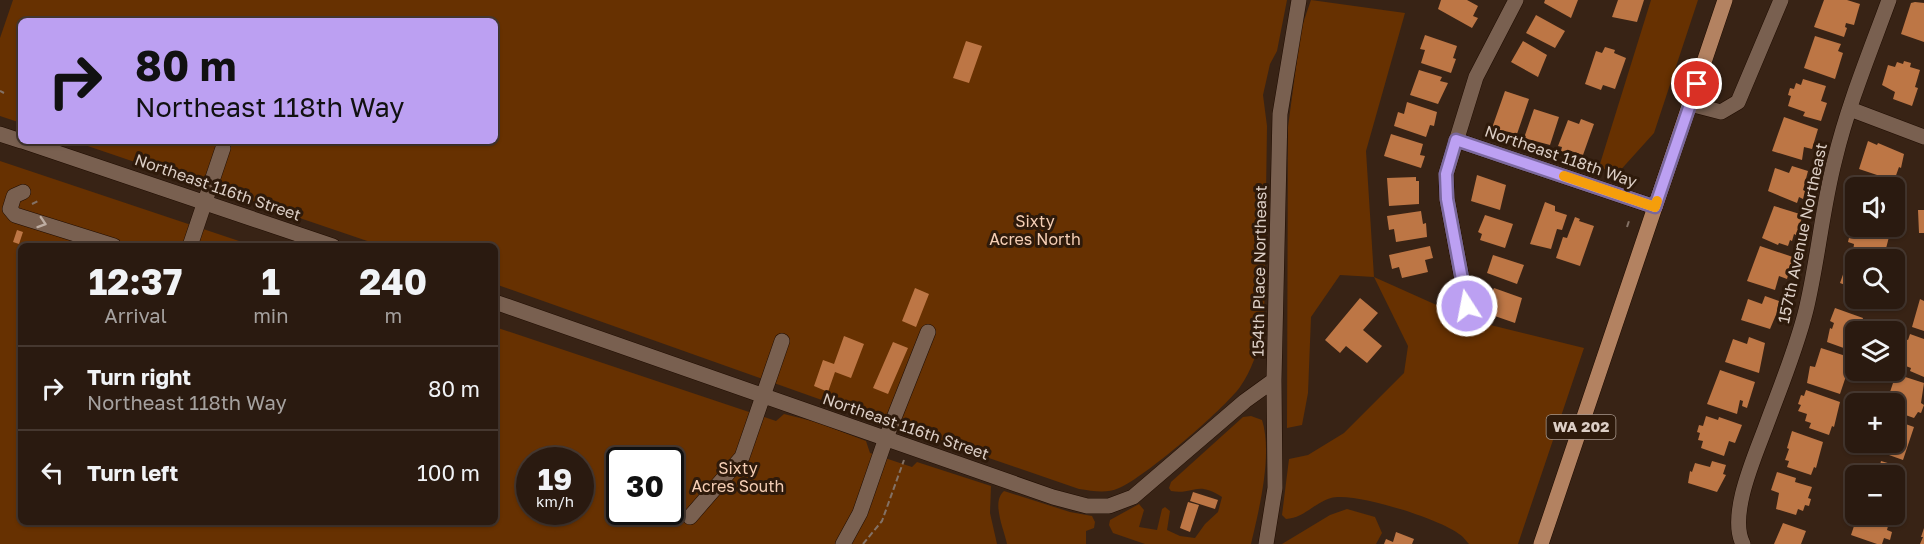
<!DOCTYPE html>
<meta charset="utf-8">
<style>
:root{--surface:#2a1a10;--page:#36271e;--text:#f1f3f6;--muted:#a5a19f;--line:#463830}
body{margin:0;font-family:"Golos Text",sans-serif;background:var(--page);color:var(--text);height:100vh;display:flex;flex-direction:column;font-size:22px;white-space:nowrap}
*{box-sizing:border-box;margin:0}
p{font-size:20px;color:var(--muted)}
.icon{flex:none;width:33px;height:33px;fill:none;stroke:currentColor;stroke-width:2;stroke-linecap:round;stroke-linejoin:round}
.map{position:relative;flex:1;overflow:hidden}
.details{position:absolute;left:18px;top:243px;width:480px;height:282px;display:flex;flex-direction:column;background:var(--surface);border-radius:9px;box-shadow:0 2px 4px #0004,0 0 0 2px var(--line)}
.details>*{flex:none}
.banner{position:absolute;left:18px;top:18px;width:480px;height:126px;border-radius:9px;box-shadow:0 2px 4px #0004,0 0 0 2px var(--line);background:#bca0f2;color:#111;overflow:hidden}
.controls{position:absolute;left:1845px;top:177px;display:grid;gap:12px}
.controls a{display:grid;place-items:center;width:60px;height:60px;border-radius:9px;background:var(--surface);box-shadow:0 2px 4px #0004,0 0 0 2px var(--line);font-size:30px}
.speed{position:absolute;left:516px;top:447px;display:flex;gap:12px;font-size:30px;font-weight:700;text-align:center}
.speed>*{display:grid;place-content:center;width:78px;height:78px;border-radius:50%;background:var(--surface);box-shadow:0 2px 4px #0004,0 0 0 2px var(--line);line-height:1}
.speed small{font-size:15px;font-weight:400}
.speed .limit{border:3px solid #111;border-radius:9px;background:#fff;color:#111}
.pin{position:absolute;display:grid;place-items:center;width:51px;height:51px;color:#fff;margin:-26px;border:3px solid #fff;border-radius:50%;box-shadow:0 2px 6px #0007}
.me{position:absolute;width:66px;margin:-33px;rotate:349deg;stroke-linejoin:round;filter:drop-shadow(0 0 4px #0008)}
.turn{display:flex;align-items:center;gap:21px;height:126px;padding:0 18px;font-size:27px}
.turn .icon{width:78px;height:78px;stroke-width:2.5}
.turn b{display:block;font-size:42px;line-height:51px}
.eta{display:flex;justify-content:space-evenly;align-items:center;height:102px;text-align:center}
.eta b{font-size:36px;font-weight:700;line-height:42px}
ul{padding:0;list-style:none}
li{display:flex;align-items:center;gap:18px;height:84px;padding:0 18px;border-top:2px solid var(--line)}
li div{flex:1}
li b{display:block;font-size:22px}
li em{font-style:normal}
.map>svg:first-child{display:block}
.green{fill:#673101;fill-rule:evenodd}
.building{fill:#bd7645}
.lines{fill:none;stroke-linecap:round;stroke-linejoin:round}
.minor-casing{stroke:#1f0c01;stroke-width:16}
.major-casing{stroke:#1f0c01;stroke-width:16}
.path{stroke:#837165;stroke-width:2;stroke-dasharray:6 3;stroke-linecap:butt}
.minor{stroke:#796050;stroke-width:15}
.major{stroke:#b38261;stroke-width:15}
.oneway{stroke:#beada2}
.route-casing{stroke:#7a689d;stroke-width:15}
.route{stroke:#bca0f2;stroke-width:10}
.slow{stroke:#f59e0b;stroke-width:10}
.labels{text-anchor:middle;stroke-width:6;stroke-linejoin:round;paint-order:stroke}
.shield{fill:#2e1a0b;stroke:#a8988d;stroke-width:1.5}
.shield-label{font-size:15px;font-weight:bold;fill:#dccec5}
.street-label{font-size:16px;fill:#dccec5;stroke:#2e1a0b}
.park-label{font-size:16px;fill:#f5ceb5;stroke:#2e1a0b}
</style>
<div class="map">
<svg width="1924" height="544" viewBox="0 0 1924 544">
<rect width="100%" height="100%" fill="#382315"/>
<path class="green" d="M 13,0 L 1287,0 L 1277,51 L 1270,64 L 1263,95 L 1267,126 L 1264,332 C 1257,351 1252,370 1240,387 C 1224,409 1144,478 1119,488 C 1106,494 1093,491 1079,489 L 878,420 L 495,284 L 495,246 L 382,246 L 73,141 L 495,141 L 495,21 L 21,21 L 21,123 L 0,116 L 0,38 Z
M 1311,0 L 1405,13 L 1366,151 L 1374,277 L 1470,320 L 1584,348 L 1518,544 L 1469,544 C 1466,541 1463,536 1459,534 C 1440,519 1353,491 1331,498 C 1314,503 1304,518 1286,519 L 1282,515 L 1289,459 L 1308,455 L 1344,433 L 1404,373 L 1408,346 L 1374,277 L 1340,275 L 1311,317 L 1308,393 L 1302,425 L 1287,428 L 1288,127 L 1301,29 Z
M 1651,0 L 1698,0 L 1654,133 L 1617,174 L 1599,167 Z
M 0,161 L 254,246 L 21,246 L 21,522 L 495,522 L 495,327 L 776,421 L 784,414 L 816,422 L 866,441 L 870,453 L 912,467 L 917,462 L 991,486 L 990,513 L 997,544 L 0,544 ZM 530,460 L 580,460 L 580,512 L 530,512 ZM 620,460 L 670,460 L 670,512 L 620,512 Z
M 1251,416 L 1262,420 C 1273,454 1259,510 1251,544 L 1145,544 L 1113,533 L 1109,525 L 1110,520 L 1139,504 L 1144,510 L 1139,527 L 1157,530 L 1162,509 L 1165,507 L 1170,511 L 1167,530 L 1180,536 L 1195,538 L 1205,524 L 1218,512 L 1222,497 C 1196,480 1195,495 1171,491 L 1169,488 L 1171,482 L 1243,417 Z
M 1004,491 L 1070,512 L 1092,516 L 1095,522 L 1094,528 L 1086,531 L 1086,544 L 1007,544 C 1004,529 991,502 1004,491 Z
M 1347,509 L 1375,517 L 1382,533 L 1376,544 L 1282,544 L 1330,515 Z"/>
<path class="building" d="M 1441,0 L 1467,0 L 1478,6 L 1473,16 L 1478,18 L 1472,28 L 1438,9 Z
M 1545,0 L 1578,0 L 1571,18 L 1544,3 Z
M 1618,0 L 1644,0 L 1637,22 L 1612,17 Z
M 1824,0 L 1847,0 L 1860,4 L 1854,25 L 1846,23 L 1845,27 L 1847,28 L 1844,37 L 1814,27 Z
M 1915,2 L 1924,3 L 1924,42 L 1901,34 L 1911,3 Z
M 1536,15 L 1565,31 L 1555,48 L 1526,33 Z
M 1425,35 L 1457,46 L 1453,58 L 1456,59 L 1451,73 L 1421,63 L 1425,50 L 1420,49 Z
M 1815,36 L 1841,44 L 1838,51 L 1843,53 L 1835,79 L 1804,68 Z
M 966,41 L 982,46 L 969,83 L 953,78 Z
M 1523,41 L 1547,55 L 1538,77 L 1511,62 Z
M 1605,47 L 1615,50 L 1614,53 L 1626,58 L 1615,89 L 1603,85 L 1601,90 L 1585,84 L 1596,51 L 1602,53 Z
M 1904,61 L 1911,63 L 1910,67 L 1920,70 L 1915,87 L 1918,88 L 1912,106 L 1893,99 L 1895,92 L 1882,85 L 1888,65 L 1895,67 L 1897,62 L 1903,64 Z
M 1419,70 L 1442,77 L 1440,81 L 1448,83 L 1438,104 L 1410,95 Z
M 1803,79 L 1826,86 L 1821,101 L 1827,103 L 1821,121 L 1803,116 L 1805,112 L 1788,106 L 1791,96 L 1788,95 L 1790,88 L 1794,89 L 1796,83 L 1801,85 Z
M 1505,91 L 1529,99 L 1517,134 L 1505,131 L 1504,133 L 1492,128 Z
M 1407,102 L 1437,112 L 1434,126 L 1430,125 L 1426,137 L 1394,126 L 1398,112 L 1404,114 Z
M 1534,109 L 1559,117 L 1550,145 L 1524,138 Z
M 1784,117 L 1818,129 L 1812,149 L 1804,147 L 1802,160 L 1772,151 Z
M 1581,119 L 1594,124 L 1583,155 L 1571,151 L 1570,154 L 1561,151 L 1562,147 L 1558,146 L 1568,120 L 1579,124 Z
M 1391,134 L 1423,144 L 1420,155 L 1425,156 L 1421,168 L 1384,156 Z
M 1868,141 L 1877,145 L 1878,143 L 1904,154 L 1901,168 L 1899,167 L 1894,181 L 1879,178 L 1880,176 L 1859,169 Z
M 1792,166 L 1808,171 L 1803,190 L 1805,191 L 1803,199 L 1799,197 L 1797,203 L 1768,191 L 1775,168 L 1789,173 Z
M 1477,175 L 1506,185 L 1500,210 L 1471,201 Z
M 1416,177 L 1416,181 L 1419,181 L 1419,204 L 1389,206 L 1387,178 Z
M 1865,178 L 1892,187 L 1892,188 L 1862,188 Z
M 1854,195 L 1856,196 L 1856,213 L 1852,212 L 1852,209 Z
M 1545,202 L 1555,206 L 1555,211 L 1567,215 L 1562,230 L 1557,229 L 1551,249 L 1530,244 Z
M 1774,206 L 1803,215 L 1796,235 L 1794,234 L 1792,241 L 1790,240 L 1788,246 L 1779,243 L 1778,245 L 1762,238 Z
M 1918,210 L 1924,210 L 1924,233 L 1919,233 Z
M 1421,211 L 1423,224 L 1426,223 L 1427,237 L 1396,242 L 1394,229 L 1389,230 L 1387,216 Z
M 1485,215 L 1513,224 L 1505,248 L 1480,240 L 1482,234 L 1478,232 Z
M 1575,217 L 1580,219 L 1579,221 L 1594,226 L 1580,266 L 1556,258 L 1563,237 L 1567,238 Z
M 1853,221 L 1856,222 L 1856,226 L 1870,226 L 1890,233 L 1883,260 L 1852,260 L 1854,244 L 1848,242 Z
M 17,230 L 23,232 L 19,244 L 13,242 Z
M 1430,246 L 1433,258 L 1425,260 L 1428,272 L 1402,278 L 1399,267 L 1392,269 L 1389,255 Z
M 1760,246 L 1793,257 L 1787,279 L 1779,276 L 1775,290 L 1747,281 Z
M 1493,255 L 1524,265 L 1517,284 L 1487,273 Z
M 1846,266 L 1856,269 L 1856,298 L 1874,298 L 1872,305 L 1867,303 L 1864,309 L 1845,303 L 1848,286 L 1840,283 Z
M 915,288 L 929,294 L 916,327 L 902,321 Z
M 1494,288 L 1522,298 L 1515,323 L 1489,314 L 1491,309 L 1486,307 Z
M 1765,296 L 1779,301 L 1777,310 L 1778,310 L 1770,329 L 1741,320 L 1748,299 L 1762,304 Z
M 1360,298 L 1378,313 L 1363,330 L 1382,346 L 1367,363 L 1346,346 L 1340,353 L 1325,340 Z
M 1920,299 L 1924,301 L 1924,331 L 1912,327 Z
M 1835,308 L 1863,318 L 1859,332 L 1856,332 L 1856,343 L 1852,351 L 1827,342 L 1830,328 L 1832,329 L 1834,323 L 1830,321 Z
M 1910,334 L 1924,339 L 1924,377 L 1910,371 L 1911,368 L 1895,362 L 1898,352 L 1895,351 L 1897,343 L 1901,344 L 1903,338 L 1908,340 Z
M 844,336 L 864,344 L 851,378 L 835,372 L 828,392 L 814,386 L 823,360 L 834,364 Z
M 1749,337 L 1765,343 L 1759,373 L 1725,362 L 1733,339 L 1747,344 Z
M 893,342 L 908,348 L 888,394 L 873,388 Z
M 1821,348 L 1852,358 L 1840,394 L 1807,383 L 1810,366 L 1815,367 Z
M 1720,370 L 1755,382 L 1747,408 L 1742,406 L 1743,401 L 1740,400 L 1737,414 L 1707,404 Z
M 1896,374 L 1924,383 L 1921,403 L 1924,405 L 1921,413 L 1918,412 L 1914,418 L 1894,411 L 1894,404 L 1886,404 Z
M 1806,390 L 1840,402 L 1834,427 L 1832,426 L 1829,435 L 1809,428 L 1811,423 L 1805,421 L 1807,414 L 1798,411 L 1801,405 L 1798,404 L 1801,395 L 1804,396 Z
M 1706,416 L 1718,420 L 1719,417 L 1742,425 L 1735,443 L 1729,441 L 1724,456 L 1701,448 L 1703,441 L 1698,440 L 1700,433 L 1697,432 L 1699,425 L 1703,426 Z
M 1894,420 L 1914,427 L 1903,460 L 1875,450 L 1877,442 L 1894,442 Z
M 1792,431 L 1823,442 L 1816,468 L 1814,467 L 1811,475 L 1787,467 L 1789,461 L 1785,460 L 1789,449 L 1787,448 Z
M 1712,461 L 1726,465 L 1723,474 L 1726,475 L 1717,492 L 1688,483 L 1690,471 L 1692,472 L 1695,463 L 1710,467 Z
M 1881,461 L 1901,467 L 1899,483 L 1906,485 L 1900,506 L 1894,505 L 1894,476 L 1867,476 L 1871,466 L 1879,469 Z
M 1777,472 L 1796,478 L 1795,482 L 1812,487 L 1808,498 L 1811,499 L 1809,506 L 1805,505 L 1803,511 L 1798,509 L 1796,515 L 1776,509 L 1779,493 L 1771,490 Z
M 1193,492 L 1218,500 L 1215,509 L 1190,501 Z
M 1188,502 L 1199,505 L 1190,532 L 1180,528 Z
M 1858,514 L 1891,514 L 1887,530 L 1892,532 L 1890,540 L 1884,538 L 1882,544 L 1877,544 L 1851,535 Z
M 1783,523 L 1806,531 L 1801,544 L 1774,544 Z
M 1924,528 L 1924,544 L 1920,544 L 1923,537 L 1921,537 Z
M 1396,532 L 1414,539 L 1412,544 L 1384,544 L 1386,539 L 1393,542 Z"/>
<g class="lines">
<defs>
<path id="minor" d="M 1690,104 L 1721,112 L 1738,102 L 1781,0
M 1850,109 L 1924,137
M 0,134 L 21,141
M 1456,140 L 1655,207
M 22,141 L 333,246
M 23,192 L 14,196 L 10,209 L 15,215 L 114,246
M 190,246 L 223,148
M 495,302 L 1053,497 L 1087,506 L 1109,506 L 1133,497 L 1245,401 L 1274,380
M 1467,306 L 1447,199 L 1446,174 L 1476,77 L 1516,0
M 690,517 L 742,457 L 782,341
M 843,544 L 860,513 L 886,438 L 928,332
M 1266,544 L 1275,488 L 1274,380 L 1280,114 L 1299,0
M 1743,544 C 1728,515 1755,456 1766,426 C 1780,388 1796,350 1806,310 C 1818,260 1822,209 1835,159 C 1848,105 1870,52 1889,0"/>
<path id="major" d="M 1541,544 L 1725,0"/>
</defs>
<use href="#minor" class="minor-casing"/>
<use href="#major" class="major-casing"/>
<path class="path" d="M 0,91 L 4,93
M 32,204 L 40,200
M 1627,227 L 1629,221
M 863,544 L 882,521 L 904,460"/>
<use href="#minor" class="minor"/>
<use href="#major" class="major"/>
</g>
<defs><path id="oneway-chevron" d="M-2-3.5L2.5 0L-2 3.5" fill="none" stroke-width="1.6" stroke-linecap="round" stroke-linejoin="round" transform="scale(1.5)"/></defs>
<use class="oneway" href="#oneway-chevron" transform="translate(42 223) rotate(18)"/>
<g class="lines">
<defs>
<path id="route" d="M 1467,306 L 1447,199 L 1446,174 L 1456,140 L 1655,207 L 1697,84"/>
</defs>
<use href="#route" class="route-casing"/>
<use href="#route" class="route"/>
<path class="slow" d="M 1564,176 L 1655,207 L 1657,201"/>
</g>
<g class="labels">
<rect class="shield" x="1546.5" y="415" width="69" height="24" rx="4.5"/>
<g class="shield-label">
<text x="1581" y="432">WA 202</text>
</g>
<g class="street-label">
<text transform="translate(1561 156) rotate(19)" y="6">Northeast 118th Way</text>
<text transform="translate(218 187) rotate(19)" y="6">Northeast 116th Street</text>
<text transform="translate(1802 233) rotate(-78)" y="6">157th Avenue Northeast</text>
<text transform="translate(1259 271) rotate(-89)" y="6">154th Place Northeast</text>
<text transform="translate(906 426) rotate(19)" y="6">Northeast 116th Street</text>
</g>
<g class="park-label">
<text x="1035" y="227">Sixty<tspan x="1035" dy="18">Acres North</tspan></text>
<text x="738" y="474">Sixty<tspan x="738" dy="18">Acres South</tspan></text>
</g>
</g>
</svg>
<div class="controls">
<a><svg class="icon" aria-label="sound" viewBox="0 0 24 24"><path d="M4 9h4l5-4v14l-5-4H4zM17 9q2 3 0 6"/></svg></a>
<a><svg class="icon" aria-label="search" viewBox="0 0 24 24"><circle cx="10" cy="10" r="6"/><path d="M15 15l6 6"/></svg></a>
<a><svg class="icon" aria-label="layers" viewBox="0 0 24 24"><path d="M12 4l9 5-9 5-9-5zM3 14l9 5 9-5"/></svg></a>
<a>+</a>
<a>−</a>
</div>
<div class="speed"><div>19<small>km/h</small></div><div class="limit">30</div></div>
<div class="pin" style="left:1697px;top:84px;background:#d93025"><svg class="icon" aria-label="arrive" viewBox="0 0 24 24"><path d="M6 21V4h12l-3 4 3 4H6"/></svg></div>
<svg class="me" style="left:1467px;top:306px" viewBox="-20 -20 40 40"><circle r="17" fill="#bca0f2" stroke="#fff" stroke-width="3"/><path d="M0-11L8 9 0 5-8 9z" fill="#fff"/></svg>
<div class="banner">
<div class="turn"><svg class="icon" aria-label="right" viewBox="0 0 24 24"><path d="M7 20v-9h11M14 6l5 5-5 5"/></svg><div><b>80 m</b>Northeast 118th Way</div></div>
</div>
<section class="details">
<div class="eta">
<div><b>12:37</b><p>Arrival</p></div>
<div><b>1</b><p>min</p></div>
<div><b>240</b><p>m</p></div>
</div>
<ul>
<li><svg class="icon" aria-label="right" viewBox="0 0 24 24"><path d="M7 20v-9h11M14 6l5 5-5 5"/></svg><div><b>Turn right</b><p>Northeast 118th Way</p></div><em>80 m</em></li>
<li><svg class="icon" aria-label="left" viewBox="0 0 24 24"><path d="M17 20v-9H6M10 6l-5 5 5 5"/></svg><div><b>Turn left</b></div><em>100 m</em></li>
</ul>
</section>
</div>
